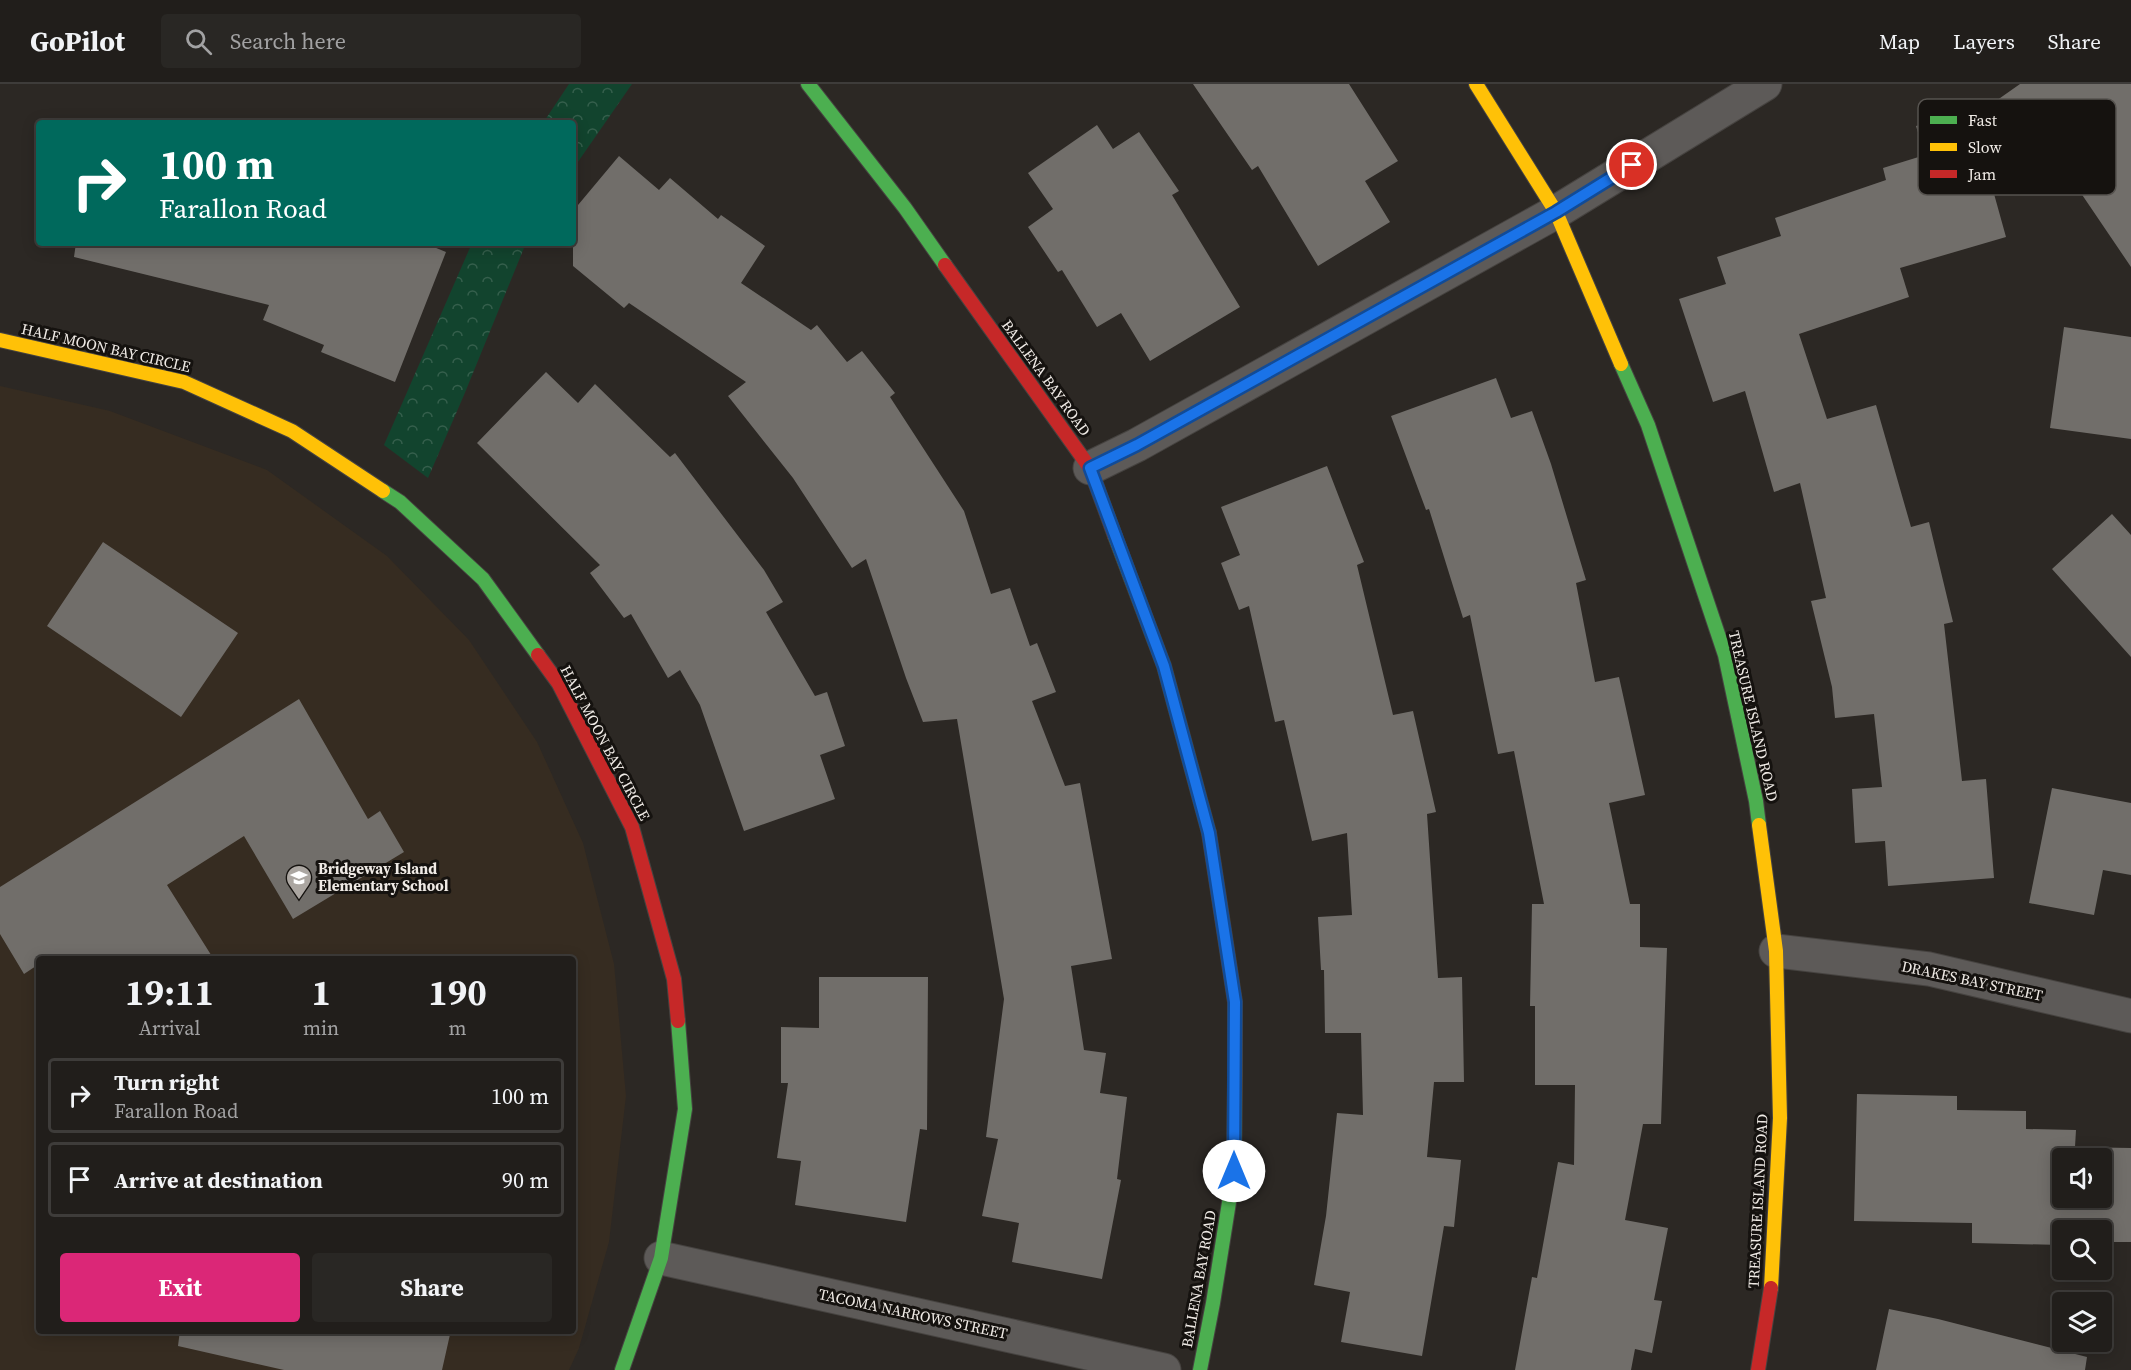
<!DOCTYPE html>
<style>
:root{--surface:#211e1b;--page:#292724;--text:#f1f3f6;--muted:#a2a2a3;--line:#3e3c3a;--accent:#db2777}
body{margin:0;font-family:"Source Serif 4",serif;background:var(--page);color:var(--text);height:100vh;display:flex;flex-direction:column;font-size:22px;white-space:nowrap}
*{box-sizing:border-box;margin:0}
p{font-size:20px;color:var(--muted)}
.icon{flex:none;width:33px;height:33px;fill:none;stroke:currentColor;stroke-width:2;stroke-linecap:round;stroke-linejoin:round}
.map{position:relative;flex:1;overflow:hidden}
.side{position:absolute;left:36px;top:872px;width:540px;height:378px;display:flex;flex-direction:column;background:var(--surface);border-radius:6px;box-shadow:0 3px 15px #0003,0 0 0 2px var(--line)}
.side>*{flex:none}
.hud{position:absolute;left:36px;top:36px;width:540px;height:126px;border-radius:6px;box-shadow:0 3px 15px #0003,0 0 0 2px var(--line);background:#00695c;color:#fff;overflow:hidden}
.tools{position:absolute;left:2052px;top:1064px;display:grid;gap:12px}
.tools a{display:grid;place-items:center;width:60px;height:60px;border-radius:6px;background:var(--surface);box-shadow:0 3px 15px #0003,0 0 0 2px var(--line);font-size:30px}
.pin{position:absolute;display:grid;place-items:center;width:51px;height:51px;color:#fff;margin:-26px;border:3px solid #fff;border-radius:50%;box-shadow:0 2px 6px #0007}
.me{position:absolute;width:66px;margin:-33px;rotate:0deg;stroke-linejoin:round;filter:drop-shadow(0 0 4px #0008)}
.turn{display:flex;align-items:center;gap:21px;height:126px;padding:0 24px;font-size:27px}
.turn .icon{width:78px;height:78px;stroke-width:2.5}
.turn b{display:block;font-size:42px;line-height:51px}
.eta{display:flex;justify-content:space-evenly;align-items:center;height:102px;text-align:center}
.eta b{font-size:36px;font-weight:700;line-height:42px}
.button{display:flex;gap:12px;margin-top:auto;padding:12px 24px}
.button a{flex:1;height:69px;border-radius:6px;background:var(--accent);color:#fff;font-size:24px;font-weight:700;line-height:69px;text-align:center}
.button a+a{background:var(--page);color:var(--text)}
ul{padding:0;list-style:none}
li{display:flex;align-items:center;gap:18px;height:75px;margin:0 12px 9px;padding:0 12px;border:3px solid var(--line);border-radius:6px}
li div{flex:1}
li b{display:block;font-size:22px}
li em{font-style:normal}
header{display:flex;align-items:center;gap:36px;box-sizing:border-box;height:84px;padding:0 30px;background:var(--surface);border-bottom:2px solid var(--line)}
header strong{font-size:28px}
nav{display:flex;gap:33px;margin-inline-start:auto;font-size:21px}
.search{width:420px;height:54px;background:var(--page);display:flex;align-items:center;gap:15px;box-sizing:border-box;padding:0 21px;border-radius:6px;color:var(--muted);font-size:22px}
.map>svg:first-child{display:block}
.built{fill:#362c21;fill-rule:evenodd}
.park{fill:url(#park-crowns)}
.building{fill:#716e6a;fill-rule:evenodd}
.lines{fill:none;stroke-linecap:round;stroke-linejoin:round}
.street-casing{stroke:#464340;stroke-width:35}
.fast-casing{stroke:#464340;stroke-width:16}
.slow-casing{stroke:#464340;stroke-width:16}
.jam-casing{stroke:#464340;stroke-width:16}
.street{stroke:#5d5a58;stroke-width:33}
.fast{stroke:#4caf50;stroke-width:14}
.slow{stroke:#ffc107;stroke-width:14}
.jam{stroke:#c62828;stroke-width:14}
.route-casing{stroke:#114b97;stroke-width:15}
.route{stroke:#1a73e8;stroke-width:10}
.labels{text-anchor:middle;stroke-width:6;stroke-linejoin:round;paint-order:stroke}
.street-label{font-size:15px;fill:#efeae5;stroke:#15120f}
.poi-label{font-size:15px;font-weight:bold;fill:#efeae5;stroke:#15120f;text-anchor:start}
.key{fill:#15120f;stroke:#56534f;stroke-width:1.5}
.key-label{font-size:16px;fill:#efeae5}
</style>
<header>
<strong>GoPilot</strong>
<div class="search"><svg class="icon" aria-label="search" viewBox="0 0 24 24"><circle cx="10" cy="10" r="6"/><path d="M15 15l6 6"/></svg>Search here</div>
<nav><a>Map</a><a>Layers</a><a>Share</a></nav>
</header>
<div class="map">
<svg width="2131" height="1286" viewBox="0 0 2131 1286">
<defs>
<pattern id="park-crowns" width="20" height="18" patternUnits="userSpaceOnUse" patternTransform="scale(1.5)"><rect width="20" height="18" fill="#12442e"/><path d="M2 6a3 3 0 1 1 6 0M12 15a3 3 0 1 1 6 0" fill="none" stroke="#355f4c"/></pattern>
</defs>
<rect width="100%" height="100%" fill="#2c2824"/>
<path class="built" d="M 0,302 L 110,327 L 267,386 L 387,472 L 469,556 L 537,658 L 583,759 L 614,880 L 626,1012 L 609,1158 L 579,1264 L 569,1286 L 0,1286 ZM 39,874 L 573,874 L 573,1246 L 39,1246 Z"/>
<path class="park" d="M 569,0 L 632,0 L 573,85 L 573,39 L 543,39 Z
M 472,159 L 526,159 L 464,311 L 428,394 L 384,361 Z"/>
<path class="building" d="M 1193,0 L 1349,0 L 1398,77 L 1365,97 L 1390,138 L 1318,182 L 1258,82 L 1252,86 Z
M 2020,0 L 2131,0 L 2131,183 L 2047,59 L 1991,99 L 2006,153 L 1900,184 L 1909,213 L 1799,250 L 1827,335 L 1876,321 L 1911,443 L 1929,438 L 1953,538 L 1944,540 L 1962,697 L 1986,695 L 1994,794 L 1888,802 L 1885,757 L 1855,759 L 1852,705 L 1882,703 L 1874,630 L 1835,634 L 1832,603 L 1811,517 L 1826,514 L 1800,399 L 1774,408 L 1745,307 L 1713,318 L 1679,215 L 1726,200 L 1717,173 L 1781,152 L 1775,134 L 1886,96 L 1883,84 L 1925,71 L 1916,42 L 1993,19 Z
M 1097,41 L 1113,65 L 1139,48 L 1179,107 L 1172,111 L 1240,223 L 1150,277 L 1121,229 L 1097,243 L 1062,186 L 1058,188 L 1028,143 L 1053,125 L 1028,89 Z
M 619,72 L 659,106 L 670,94 L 718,135 L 721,131 L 765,162 L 741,199 L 811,246 L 817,241 L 847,278 L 862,267 L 895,309 L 890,313 L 964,427 L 991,510 L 1010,504 L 1030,562 L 1037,559 L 1056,608 L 1032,617 L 1065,702 L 1080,699 L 1112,875 L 1071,882 L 1084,966 L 1106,969 L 1100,1009 L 1127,1013 L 1117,1095 L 1121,1096 L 1102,1195 L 1012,1178 L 1019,1139 L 982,1132 L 998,1055 L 986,1053 L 1004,915 L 957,635 L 923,638 L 906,594 L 866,475 L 852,484 L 793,394 L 728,312 L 746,298 L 629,219 L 624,224 L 573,182 L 573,127 Z
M 76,159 L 424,159 L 446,168 L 395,298 L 321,268 L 324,261 L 263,236 L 269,221 L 74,173 Z
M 2064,243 L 2131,253 L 2131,355 L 2050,344 Z
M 546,288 L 578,319 L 595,300 L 670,373 L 675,369 L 764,486 L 783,518 L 766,528 L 815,612 L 827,608 L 845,662 L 820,671 L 835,715 L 744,747 L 700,621 L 680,586 L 668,594 L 631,530 L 624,534 L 590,489 L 600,481 L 477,359 Z
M 1496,294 L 1511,334 L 1532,327 L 1551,380 L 1586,496 L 1576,499 L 1595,598 L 1619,593 L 1645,711 L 1609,719 L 1630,820 L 1640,820 L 1640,863 L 1667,864 L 1661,1040 L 1643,1040 L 1625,1136 L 1668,1144 L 1654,1216 L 1662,1217 L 1652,1269 L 1635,1265 L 1631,1286 L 1515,1286 L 1532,1193 L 1537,1194 L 1558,1078 L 1574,1081 L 1575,1001 L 1535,1001 L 1535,922 L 1530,922 L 1532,820 L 1544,820 L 1514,667 L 1498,670 L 1470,531 L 1463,534 L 1429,425 L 1426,426 L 1391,332 Z
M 1327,382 L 1364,478 L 1357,481 L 1393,631 L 1413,627 L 1436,728 L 1427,730 L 1438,894 L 1462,893 L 1464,998 L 1434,998 L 1427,1073 L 1461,1076 L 1454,1143 L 1444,1142 L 1422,1272 L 1341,1258 L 1350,1208 L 1314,1201 L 1326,1132 L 1337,1029 L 1363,1031 L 1361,949 L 1325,949 L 1324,886 L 1321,886 L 1318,833 L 1352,831 L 1347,749 L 1312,757 L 1284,636 L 1275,638 L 1249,522 L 1239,526 L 1221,479 L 1240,471 L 1221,423 Z
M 2112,430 L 2131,451 L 2131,573 L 2052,485 Z
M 103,458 L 238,549 L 181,633 L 47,542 Z
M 299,615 L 368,735 L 380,727 L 404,768 L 293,835 L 244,752 L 167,801 L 213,874 L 39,874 L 39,880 L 24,890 L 0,850 L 0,803 Z
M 2052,704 L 2131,719 L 2131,791 L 2103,786 L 2094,831 L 2029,819 Z
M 819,893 L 928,893 L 927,1046 L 920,1045 L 906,1138 L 795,1121 L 801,1077 L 777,1074 L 788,999 L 781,999 L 781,943 L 819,944 Z
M 1857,1010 L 1957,1012 L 1957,1026 L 2026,1027 L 2026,1045 L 2076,1046 L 2075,1063 L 2131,1064 L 2131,1158 L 2102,1158 L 2102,1146 L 2062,1146 L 2062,1161 L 1972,1159 L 1972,1139 L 1854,1137 ZM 2062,1074 L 2102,1074 L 2102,1113 L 2062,1113 Z
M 1889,1225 L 1938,1235 L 2087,1273 L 2085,1286 L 1876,1286 Z
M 180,1246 L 451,1246 L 442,1286 L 284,1286 L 178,1262 Z"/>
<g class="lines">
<defs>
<path id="street" d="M 1090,384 L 1137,361 L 1556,128 L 1765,0
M 1776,867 L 1929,885 L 2131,932
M 661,1174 L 1164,1286"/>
<path id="fast" d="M 808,0 L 905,124 L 945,181
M 1621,280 L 1648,341 L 1725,571 L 1756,717 L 1759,741
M 383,407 L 400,418 L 483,495 L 538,571
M 1115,452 L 1164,582 L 1209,749
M 622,1286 L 661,1174 L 685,1025 L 678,937
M 1200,1286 L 1213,1219 L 1234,1087 L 1235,993"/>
<path id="slow" d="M 1476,0 L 1556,128 L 1621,280
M 0,256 L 184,298 L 292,347 L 383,407
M 1759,741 L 1776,867 L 1780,1034 L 1771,1204"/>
<path id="jam" d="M 945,181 L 1090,384 L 1115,452
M 538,571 L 559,600 L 632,743 L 674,895 L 678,937
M 1209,749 L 1235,918 L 1235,993
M 1758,1286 L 1771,1204"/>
</defs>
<use href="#street" class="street-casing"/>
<use href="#fast" class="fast-casing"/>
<use href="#slow" class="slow-casing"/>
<use href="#jam" class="jam-casing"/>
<use href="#street" class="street"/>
<use href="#fast" class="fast"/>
<use href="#slow" class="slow"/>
<use href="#jam" class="jam"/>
</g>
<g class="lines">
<defs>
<path id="route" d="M 1234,1087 L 1235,918 L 1209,749 L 1164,582 L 1090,384 L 1137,361 L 1556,128 L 1632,81"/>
</defs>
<use href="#route" class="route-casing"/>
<use href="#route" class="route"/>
</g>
<defs>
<symbol id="school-pin" viewBox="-11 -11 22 30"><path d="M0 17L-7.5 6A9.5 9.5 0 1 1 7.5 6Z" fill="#aba6a1" stroke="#15120f"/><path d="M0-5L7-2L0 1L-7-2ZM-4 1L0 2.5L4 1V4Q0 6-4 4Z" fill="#fff"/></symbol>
</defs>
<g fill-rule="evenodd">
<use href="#school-pin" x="284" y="779" width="30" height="40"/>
</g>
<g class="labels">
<g class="street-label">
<text transform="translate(106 264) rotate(13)" y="5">HALF MOON BAY CIRCLE</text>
<text transform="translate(1046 294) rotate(54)" y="5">BALLENA BAY ROAD</text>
<text transform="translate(1753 632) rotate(77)" y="5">TREASURE ISLAND ROAD</text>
<text transform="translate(605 659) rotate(62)" y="5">HALF MOON BAY CIRCLE</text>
<text transform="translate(1972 897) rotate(12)" y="5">DRAKES BAY STREET</text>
<text transform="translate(1758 1117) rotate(-87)" y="5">TREASURE ISLAND ROAD</text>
<text transform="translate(1199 1195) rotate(-80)" y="5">BALLENA BAY ROAD</text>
<text transform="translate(913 1230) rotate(12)" y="5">TACOMA NARROWS STREET</text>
</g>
<g class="poi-label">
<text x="318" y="790">Bridgeway Island<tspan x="318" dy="17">Elementary School</tspan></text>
</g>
</g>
<rect x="1918" y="15" width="198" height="96" rx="9" class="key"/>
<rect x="1930" y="32" width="27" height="8" fill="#4caf50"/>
<rect x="1930" y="59" width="27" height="8" fill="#ffc107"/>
<rect x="1930" y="86" width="27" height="8" fill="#c62828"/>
<g class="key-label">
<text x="1968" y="42">Fast</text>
<text x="1968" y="69">Slow</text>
<text x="1968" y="96">Jam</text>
</g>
</svg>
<div class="tools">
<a><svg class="icon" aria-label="sound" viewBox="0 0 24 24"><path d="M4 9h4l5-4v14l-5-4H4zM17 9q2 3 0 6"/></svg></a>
<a><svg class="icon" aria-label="search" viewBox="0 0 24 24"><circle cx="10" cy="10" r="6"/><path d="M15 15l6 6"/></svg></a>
<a><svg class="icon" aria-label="layers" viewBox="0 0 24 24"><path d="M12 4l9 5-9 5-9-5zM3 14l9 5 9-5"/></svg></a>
</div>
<div class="pin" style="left:1632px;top:81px;background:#d93025"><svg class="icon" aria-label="arrive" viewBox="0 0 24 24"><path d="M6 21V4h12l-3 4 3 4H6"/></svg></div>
<svg class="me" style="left:1234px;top:1087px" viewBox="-20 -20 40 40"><circle r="19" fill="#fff"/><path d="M0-13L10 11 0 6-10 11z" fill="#1a73e8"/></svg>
<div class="hud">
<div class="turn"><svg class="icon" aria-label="right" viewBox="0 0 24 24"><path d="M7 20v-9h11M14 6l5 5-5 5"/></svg><div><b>100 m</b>Farallon Road</div></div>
</div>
<section class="side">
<div class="eta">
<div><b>19:11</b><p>Arrival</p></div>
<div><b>1</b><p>min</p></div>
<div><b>190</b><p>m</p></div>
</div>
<ul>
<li><svg class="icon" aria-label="right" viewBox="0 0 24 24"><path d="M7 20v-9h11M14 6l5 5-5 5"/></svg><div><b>Turn right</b><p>Farallon Road</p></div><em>100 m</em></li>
<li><svg class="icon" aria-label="arrive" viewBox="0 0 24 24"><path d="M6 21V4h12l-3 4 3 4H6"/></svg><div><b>Arrive at destination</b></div><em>90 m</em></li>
</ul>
<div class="button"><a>Exit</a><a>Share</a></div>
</section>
</div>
